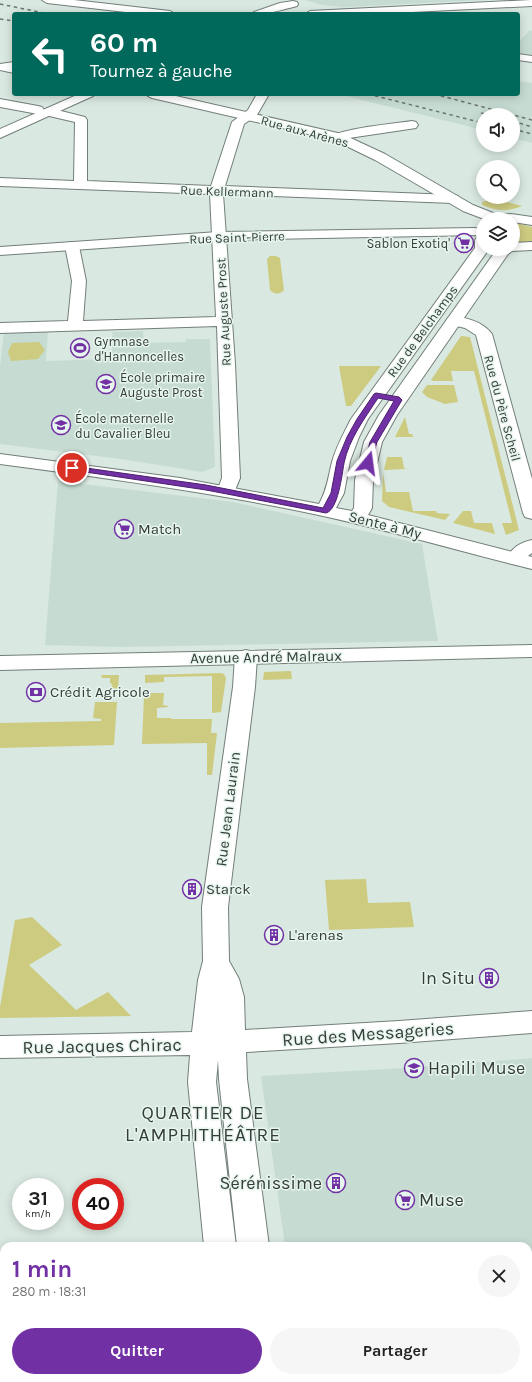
<!DOCTYPE html>
<html lang="fr">
<meta charset="utf-8">
<style>
:root{--surface:#fff;--page:#f6f6f6;--text:#222;--muted:#767676;--accent:#7230a5}
body{margin:0;font-family:Karla,sans-serif;background:var(--page);color:var(--text);height:100vh;display:flex;flex-direction:column;font-size:15px;white-space:nowrap}
*{box-sizing:border-box;margin:0}
p{font-size:13px;color:var(--muted)}
.icon{flex:none;width:22px;height:22px;fill:none;stroke:currentColor;stroke-width:2;stroke-linecap:round;stroke-linejoin:round}
.map{position:relative;flex:1;overflow:hidden}
.panel{position:absolute;left:0px;top:1242px;width:532px;height:140px;display:flex;flex-direction:column;background:var(--surface);border-radius:12px 12px 0 0;box-shadow:0 2px 10px #0003}
.panel>*{flex:none}
.hud{position:absolute;left:12px;top:12px;width:508px;height:84px;border-radius:4px;box-shadow:0 2px 10px #0003;background:#00695c;color:#fff;overflow:hidden}
.fabs{position:absolute;left:476px;top:108px;display:grid;gap:8px}
.fabs a{display:grid;place-items:center;width:44px;height:44px;border-radius:50%;background:var(--surface);box-shadow:0 2px 10px #0003;font-size:20px}
.speed{position:absolute;left:12px;top:1178px;display:flex;gap:8px;font-size:20px;font-weight:700;text-align:center}
.speed>*{display:grid;place-content:center;width:52px;height:52px;border-radius:50%;background:var(--surface);box-shadow:0 2px 10px #0003;line-height:1}
.speed small{font-size:10px;font-weight:400}
.speed .limit{border:6px solid #d22;background:#fff;color:#111}
.pin{position:absolute;display:grid;place-items:center;width:34px;height:34px;color:#fff;margin:-17px;border:2px solid #fff;border-radius:50%;box-shadow:0 1px 4px #0007}
.me{position:absolute;width:44px;margin:-22px;rotate:16deg;stroke-linejoin:round;filter:drop-shadow(0 0 3px #0008)}
.turn{display:flex;align-items:center;gap:14px;height:84px;padding:0 12px;font-size:18px}
.turn .icon{width:52px;height:52px;stroke-width:2.5}
.turn b{display:block;font-size:28px;line-height:34px}
.round{display:grid;place-items:center;flex:none;width:42px;height:42px;border-radius:21px;background:var(--page)}
.headline{display:flex;align-items:center;justify-content:space-between;height:68px;padding:0 12px}
h1{font-size:24px;font-weight:700;line-height:30px;color:var(--accent)}
.primary-button{display:flex;gap:8px;margin-top:auto;padding:8px 12px}
.primary-button a{flex:1;height:46px;border-radius:24px;background:var(--accent);color:#fff;font-size:16px;font-weight:700;line-height:46px;text-align:center}
.primary-button a+a{background:var(--page);color:var(--text)}
.map>svg:first-child{display:block}
.built{fill:#c6dcd2}
.green{fill:#cdcb80}
.lines{fill:none;stroke-linecap:round;stroke-linejoin:round}
.street-casing{stroke:#727f78;stroke-width:2}
.secondary-casing{stroke:#727f78;stroke-width:2}
.street{fill:#fff;fill-rule:evenodd}
.secondary{fill:#fff;fill-rule:evenodd}
.rail{stroke:#6d7671;stroke-width:1.5;stroke-dasharray:3.5 3.5;stroke-linecap:butt}
.route{fill:#7230a5;stroke:#4a1f6b}
.labels{text-anchor:middle;stroke-width:3;stroke-linejoin:round;paint-order:stroke}
.far-street-label{font-size:13px;fill:#363c39;stroke:#e6f5ed}
.far-poi-label{font-size:13px;fill:#363c39;stroke:#e6f5ed;text-anchor:start}
.street-label{font-size:15px;fill:#363c39;stroke:#e6f5ed}
.poi-label{font-size:15px;fill:#363c39;stroke:#e6f5ed;text-anchor:start}
.near-poi-label{font-size:18px;fill:#363c39;stroke:#e6f5ed;text-anchor:end}
.near-street-label{font-size:18px;fill:#363c39;stroke:#e6f5ed}
.near-neighbourhood-label{font-size:19px;letter-spacing:1px;fill:#363c39;stroke:#e6f5ed}
</style>
<div class="map">
<svg width="532" height="1382" viewBox="0 0 532 1382">
<rect width="100%" height="100%" fill="#d9e8e0"/>
<path class="built" d="M 305,0 L 486,0 L 345,7 L 322,5 Z
M 530,30 L 532,31 L 532,55 L 518,53 L 518,43 Z
M 518,81 L 532,83 L 532,143 L 513,138 L 513,115 L 483,115 L 483,130 L 338,94 L 518,94 Z
M 48,330 L 46,361 L 112,359 L 112,336 L 114,335 L 112,334 L 112,332 L 143,331 L 144,343 L 186,342 L 186,339 L 210,339 L 215,467 L 202,472 L 121,459 L 0,444 L 0,366 L 4,331 Z
M 58,481 L 233,502 L 422,544 L 438,641 L 119,647 L 45,645 Z
M 532,1058 L 532,1347 L 528,1347 L 528,1246 L 285,1246 L 261,1076 L 406,1068 Z"/>
<path class="green" d="M 486,201 L 507,202 L 522,206 C 507,212 497,211 482,205 L 482,202 Z
M 513,222 L 532,227 L 532,241 L 513,244 Z
M 270,256 L 276,256 L 280,258 L 284,290 C 281,294 274,295 270,290 L 267,259 Z
M 461,336 L 470,337 L 519,530 L 506,535 L 502,523 L 512,523 L 474,371 L 451,371 L 453,381 L 433,381 L 431,380 Z
M 39,342 L 45,350 L 38,359 L 11,361 L 8,352 L 12,343 Z
M 339,366 L 381,366 L 351,406 L 346,406 Z
M 427,385 L 454,385 L 458,402 L 445,404 L 427,397 L 422,392 Z
M 405,417 L 409,434 L 412,434 L 413,437 L 395,437 Z
M 387,457 L 402,457 L 404,468 L 407,469 L 384,470 Z
M 383,473 L 386,492 L 409,492 L 413,511 L 436,511 L 437,513 L 450,514 L 445,520 L 389,507 L 382,501 Z
M 463,511 L 471,511 L 474,523 L 492,523 L 495,534 L 453,523 Z
M 291,671 L 292,679 L 263,680 L 264,672 Z
M 221,673 L 224,674 L 226,678 L 221,712 L 212,713 L 212,676 L 164,677 L 164,682 L 145,683 L 145,675 Z
M 101,675 L 119,675 L 118,690 L 111,690 L 112,684 L 110,683 L 110,678 L 102,678 Z
M 147,693 L 164,693 L 163,705 L 168,706 L 168,707 L 157,708 L 157,718 L 171,718 L 171,719 L 212,719 L 211,733 L 217,733 L 212,775 L 207,775 L 207,743 L 142,744 L 144,695 Z
M 95,702 L 117,702 L 114,745 L 0,748 L 0,723 L 101,721 L 101,719 L 93,718 Z
M 366,879 L 368,903 L 410,902 L 414,927 L 329,930 L 325,880 Z
M 32,917 L 62,945 L 29,965 L 76,1010 L 108,992 L 131,1016 L 0,1018 L 0,1007 L 15,920 Z"/>
<g class="lines">
<defs>
<path id="street" d="M 42,0 L 74,0 L 170,11 L 175,14 L 143,14 L 47,3 Z
M 293,1 L 297,2 L 298,4 L 297,6 C 282,10 268,14 253,14 L 254,12 L 280,3 Z
M 518,54 L 532,56 L 532,62 L 518,60 Z
M 14,62 L 14,68 L 0,70 L 0,64 Z
M 257,94 L 269,94 L 257,115 L 244,124 L 225,186 L 453,195 L 458,196 L 460,199 L 458,202 L 453,203 L 223,194 L 235,364 L 240,478 L 233,495 L 226,497 L 219,495 L 217,491 L 222,478 L 217,326 L 0,333 L 0,323 L 68,321 L 72,281 L 65,246 L 67,243 L 72,242 L 77,243 L 79,246 L 86,281 L 83,321 L 216,317 L 210,194 L 0,186 L 0,178 L 74,181 L 75,122 L 45,115 L 43,112 L 45,109 L 49,108 L 85,117 L 87,120 L 87,181 L 211,186 L 232,122 L 248,110 Z
M 0,99 L 38,106 L 42,107 L 44,110 L 42,113 L 38,114 L 0,107 Z
M 412,121 L 416,122 L 418,125 L 416,128 L 349,138 L 338,141 L 334,140 L 332,137 C 337,129 399,123 412,121 Z
M 454,316 C 468,318 483,322 492,334 L 532,479 L 532,519 L 525,517 L 523,513 L 476,335 L 465,328 L 448,324 L 446,321 L 448,318 Z
M 532,540 L 532,553 C 521,560 525,567 509,563 L 506,559 C 513,547 519,543 532,540 Z
M 246,650 L 254,652 L 257,657 L 255,687 L 228,907 L 229,961 L 239,979 L 244,997 L 245,1030 L 399,1021 L 532,1011 L 532,1033 L 399,1043 L 246,1052 L 247,1079 L 269,1246 L 237,1246 L 219,1079 L 218,1060 L 216,1082 L 236,1246 L 204,1246 L 188,1082 L 190,1055 L 0,1058 L 0,1036 L 192,1032 L 198,980 L 203,961 L 202,907 L 233,687 L 235,657 L 238,652 Z
M 221,1378 L 286,1378 L 287,1382 L 222,1382 Z"/>
<path id="secondary" d="M 531,0 L 532,0 L 532,6 L 373,14 L 305,14 L 310,11 Z
M 0,64 L 14,67 L 14,73 L 0,70 Z
M 79,94 L 95,94 L 93,96 L 0,138 L 0,129 Z
M 146,94 L 167,94 L 342,134 L 385,154 L 473,205 L 498,215 L 511,214 L 532,217 L 532,225 L 513,222 L 513,219 L 484,219 L 463,211 L 375,160 L 334,140 L 152,98 L 148,96 Z
M 475,228 L 480,229 L 482,232 L 480,235 L 218,240 L 0,255 L 0,247 L 218,232 Z
M 483,236 L 483,249 L 489,249 L 368,419 L 359,437 L 350,461 L 344,493 L 336,508 L 352,511 L 354,508 L 355,480 L 364,442 L 379,415 L 497,249 L 513,249 L 513,243 L 532,242 L 532,250 L 512,251 L 508,254 L 397,415 L 382,442 L 373,480 L 372,508 L 368,515 L 532,557 L 532,569 C 459,551 388,530 314,514 C 210,492 105,478 0,464 L 0,454 L 180,478 L 319,504 C 327,490 328,478 332,462 C 336,447 344,433 351,419 L 475,248 L 475,240 L 477,237 Z
M 532,645 L 532,657 L 0,670 L 0,656 Z"/>
</defs>
<use href="#street" class="street-casing"/>
<use href="#secondary" class="secondary-casing"/>
<use href="#street" class="street"/>
<use href="#secondary" class="secondary"/>
<path class="rail" d="M 0,4 L 49,14
M 0,19 L 14,21
M 368,94 L 483,123
M 434,94 L 532,120
M 481,113 L 489,115
M 513,121 L 532,127
M 513,129 L 532,134"/>
</g>
<path class="route" d="M 376,393 L 399,397 L 402,400 L 377,442 L 371,463 L 368,465 L 364,463 L 370,442 L 394,401 L 378,398 C 365,418 349,439 344,463 C 342,475 338,510 326,513 L 206,490 L 72,470 L 68,468 L 72,466 L 206,485 L 323,508 L 331,493 L 337,461 L 347,437 L 357,419 L 374,394 Z"/>
<defs>
<symbol id="supermarket-ring" viewBox="-11 -11 22 22"><circle r="9.5" fill="#e6f5ed" stroke="#7230a5" stroke-width="1.5"/><path d="M-6-5.5h2.5l.6 2H6L4.5 2H-2.5L-4.4-4H-6ZM-1.5 3.2a1.3 1.3 0 1 0 .1 0ZM3 3.2a1.3 1.3 0 1 0 .1 0Z" fill="#7230a5"/></symbol>
<symbol id="stadium-ring" viewBox="-11 -11 22 22"><circle r="9.5" fill="#e6f5ed" stroke="#7230a5" stroke-width="1.5"/><path d="M0-5a6.5 5 0 1 0 0 10a6.5 5 0 1 0 0-10ZM-3.5-1.8h7v3.6h-7Z" fill="#7230a5"/></symbol>
<symbol id="school-ring" viewBox="-11 -11 22 22"><circle r="9.5" fill="#e6f5ed" stroke="#7230a5" stroke-width="1.5"/><path d="M0-5L7-2L0 1L-7-2ZM-4 1L0 2.5L4 1V4Q0 6-4 4Z" fill="#7230a5"/></symbol>
<symbol id="bank-ring" viewBox="-11 -11 22 22"><circle r="9.5" fill="#e6f5ed" stroke="#7230a5" stroke-width="1.5"/><path d="M-6-4H6V4H-6ZM0-2.3a2.3 2.3 0 1 0 0 4.6a2.3 2.3 0 1 0 0-4.6Z" fill="#7230a5"/></symbol>
<symbol id="building-ring" viewBox="-11 -11 22 22"><circle r="9.5" fill="#e6f5ed" stroke="#7230a5" stroke-width="1.5"/><path d="M-4-6H4V6H1V3H-1V6H-4ZM-2.5-4.3h1.7v1.8h-1.7ZM.8-4.3h1.7v1.8H.8ZM-2.5-1h1.7V.8h-1.7ZM.8-1h1.7V.8H.8Z" fill="#7230a5"/></symbol>
</defs>
<g fill-rule="evenodd">
<use href="#supermarket-ring" x="453" y="232" width="22" height="22"/>
<use href="#stadium-ring" x="69" y="337" width="22" height="22"/>
<use href="#school-ring" x="95" y="373" width="22" height="22"/>
<use href="#school-ring" x="50" y="414" width="22" height="22"/>
<use href="#supermarket-ring" x="113" y="518" width="22" height="22"/>
<use href="#bank-ring" x="25" y="681" width="22" height="22"/>
<use href="#building-ring" x="181" y="878" width="22" height="22"/>
<use href="#building-ring" x="263" y="924" width="22" height="22"/>
<use href="#building-ring" x="478" y="967" width="22" height="22"/>
<use href="#school-ring" x="403" y="1057" width="22" height="22"/>
<use href="#building-ring" x="325" y="1172" width="22" height="22"/>
<use href="#supermarket-ring" x="394" y="1189" width="22" height="22"/>
</g>
<g class="labels">
<g class="far-street-label">
<text transform="translate(305 131) rotate(15)" y="5">Rue aux Arènes</text>
<text transform="translate(227 191) rotate(2)" y="5">Rue Kellermann</text>
<text transform="translate(237 237) rotate(-2)" y="5">Rue Saint-Pierre</text>
<text transform="translate(223 312) rotate(-93)" y="5">Rue Auguste Prost</text>
<text transform="translate(422 331) rotate(-54)" y="5">Rue de Belchamps</text>
<text transform="translate(503 408) rotate(75)" y="5">Rue du Père Scheil</text>
</g>
<g class="far-poi-label">
<text x="450" y="248" text-anchor="end">Sablon Exotiq'</text>
<text x="94" y="346">Gymnase<tspan x="94" dy="15">d'Hannoncelles</tspan></text>
<text x="120" y="382">École primaire<tspan x="120" dy="15">Auguste Prost</tspan></text>
<text x="75" y="423">École maternelle<tspan x="75" dy="15">du Cavalier Bleu</tspan></text>
</g>
<g class="street-label">
<text transform="translate(385 525) rotate(14)" y="5">Sente à My</text>
<text transform="translate(266 657) rotate(-1)" y="5">Avenue André Malraux</text>
<text transform="translate(228 809) rotate(-83)" y="5">Rue Jean Laurain</text>
</g>
<g class="poi-label">
<text x="138" y="534">Match</text>
<text x="50" y="697">Crédit Agricole</text>
<text x="206" y="894">Starck</text>
<text x="288" y="940">L'arenas</text>
</g>
<g class="near-poi-label">
<text x="475" y="984">In Situ</text>
<text x="428" y="1074" text-anchor="start">Hapili Muse</text>
<text x="322" y="1189">Sérénissime</text>
<text x="419" y="1206" text-anchor="start">Muse</text>
</g>
<g class="near-street-label">
<text transform="translate(368 1034) rotate(-4)" y="6">Rue des Messageries</text>
<text transform="translate(102 1046) rotate(-1)" y="6">Rue Jacques Chirac</text>
</g>
<g class="near-neighbourhood-label">
<text x="203" y="1119">QUARTIER DE<tspan x="203" dy="22">L'AMPHITHÉÂTRE</tspan></text>
</g>
</g>
</svg>
<div class="fabs">
<a><svg class="icon" aria-label="sound" viewBox="0 0 24 24"><path d="M4 9h4l5-4v14l-5-4H4zM17 9q2 3 0 6"/></svg></a>
<a><svg class="icon" aria-label="search" viewBox="0 0 24 24"><circle cx="10" cy="10" r="6"/><path d="M15 15l6 6"/></svg></a>
<a><svg class="icon" aria-label="layers" viewBox="0 0 24 24"><path d="M12 4l9 5-9 5-9-5zM3 14l9 5 9-5"/></svg></a>
</div>
<div class="speed"><div>31<small>km/h</small></div><div class="limit">40</div></div>
<div class="pin" style="left:72px;top:468px;background:#d93025"><svg class="icon" aria-label="arrive" viewBox="0 0 24 24"><path d="M6 21V4h12l-3 4 3 4H6"/></svg></div>
<svg class="me" style="left:368px;top:463px" viewBox="-20 -20 40 40"><path d="M0-17L14 15 0 8-14 15z" fill="#7230a5" stroke="#fff" stroke-width="4"/></svg>
<div class="hud">
<div class="turn"><svg class="icon" aria-label="left" viewBox="0 0 24 24"><path d="M17 20v-9H6M10 6l-5 5 5 5"/></svg><div><b>60 m</b>Tournez à gauche</div></div>
</div>
<section class="panel">
<div class="headline"><div><h1>1 min</h1><p>280 m · 18:31</p></div><a class="round"><svg class="icon" aria-label="close" viewBox="0 0 24 24"><path d="M6 6l12 12M18 6L6 18"/></svg></a></div>
<div class="primary-button"><a>Quitter</a><a>Partager</a></div>
</section>
</div>
